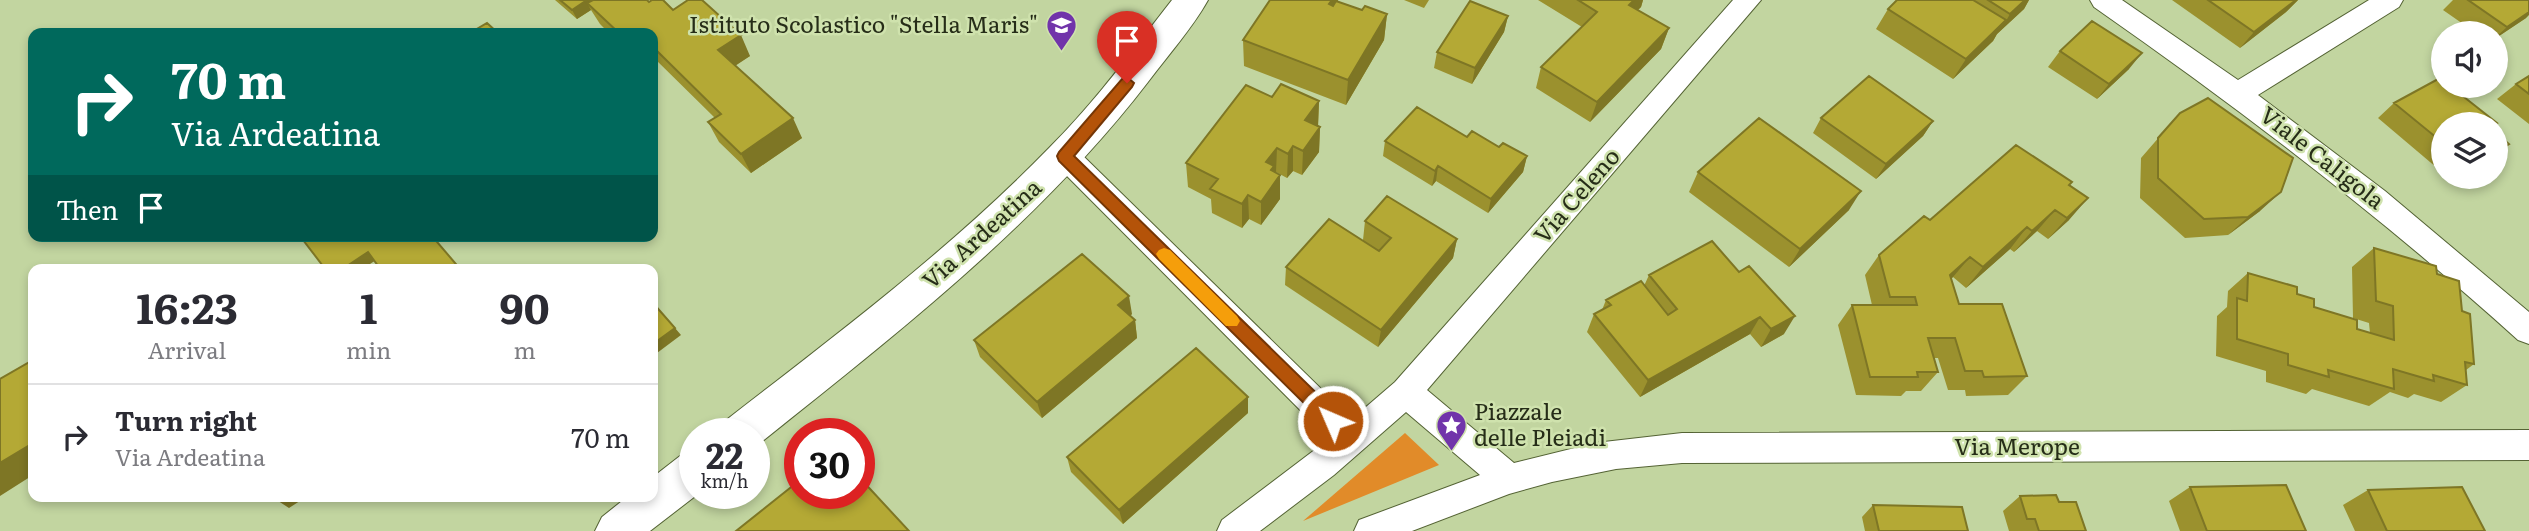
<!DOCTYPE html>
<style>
:root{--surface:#fff;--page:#f2f2f3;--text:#2b2b33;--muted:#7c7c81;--line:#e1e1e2}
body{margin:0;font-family:Literata,serif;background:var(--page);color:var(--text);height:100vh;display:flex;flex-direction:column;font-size:26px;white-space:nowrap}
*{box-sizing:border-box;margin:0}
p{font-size:23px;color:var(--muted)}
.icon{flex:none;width:38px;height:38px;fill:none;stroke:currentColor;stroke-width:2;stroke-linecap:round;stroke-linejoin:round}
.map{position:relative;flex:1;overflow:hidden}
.details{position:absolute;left:28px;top:264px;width:630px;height:238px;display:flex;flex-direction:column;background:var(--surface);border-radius:14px;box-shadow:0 4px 10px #0003}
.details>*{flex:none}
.top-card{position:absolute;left:28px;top:28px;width:630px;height:214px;border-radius:14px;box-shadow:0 4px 10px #0003;background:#00695c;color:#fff;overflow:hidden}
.controls{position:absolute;left:2431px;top:21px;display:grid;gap:14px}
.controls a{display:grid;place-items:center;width:77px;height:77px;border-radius:50%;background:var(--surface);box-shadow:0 4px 10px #0003;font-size:35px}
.speed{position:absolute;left:679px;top:418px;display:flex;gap:14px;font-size:35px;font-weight:700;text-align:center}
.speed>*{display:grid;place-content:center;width:91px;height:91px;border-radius:50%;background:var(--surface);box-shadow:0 4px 10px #0003;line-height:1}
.speed small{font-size:18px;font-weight:400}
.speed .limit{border:10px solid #d22;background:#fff;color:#111}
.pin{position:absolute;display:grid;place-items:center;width:60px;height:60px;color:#fff;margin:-72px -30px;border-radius:50% 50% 50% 0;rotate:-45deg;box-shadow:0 0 7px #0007}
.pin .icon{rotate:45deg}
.me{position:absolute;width:77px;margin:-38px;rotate:315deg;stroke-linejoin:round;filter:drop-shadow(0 0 5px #0008)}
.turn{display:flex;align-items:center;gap:24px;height:147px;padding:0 28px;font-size:32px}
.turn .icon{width:91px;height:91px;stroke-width:2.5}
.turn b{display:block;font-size:49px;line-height:60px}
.then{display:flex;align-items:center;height:66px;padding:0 28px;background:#0003;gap:14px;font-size:26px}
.eta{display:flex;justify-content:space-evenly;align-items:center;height:119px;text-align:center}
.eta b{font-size:42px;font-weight:700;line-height:49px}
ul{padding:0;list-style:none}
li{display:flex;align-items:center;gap:21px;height:105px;padding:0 28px;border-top:2px solid var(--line)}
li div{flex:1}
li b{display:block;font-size:26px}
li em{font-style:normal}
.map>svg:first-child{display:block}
.green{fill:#e18b29}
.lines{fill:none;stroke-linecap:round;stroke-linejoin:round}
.minor-casing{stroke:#546334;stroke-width:2}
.secondary-casing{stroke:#546334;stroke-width:2}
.minor{fill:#fff;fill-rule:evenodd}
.secondary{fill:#fff;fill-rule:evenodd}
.wall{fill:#9b912e}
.shaded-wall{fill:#7e7625}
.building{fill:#b4a935;stroke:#7e7625;stroke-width:2}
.route{fill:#b45309;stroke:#753606;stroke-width:2}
.slow{fill:#f59e0b}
.labels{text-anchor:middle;stroke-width:5;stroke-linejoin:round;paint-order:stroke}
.poi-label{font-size:23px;fill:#262d18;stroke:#cfe2ad;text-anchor:end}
.street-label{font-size:23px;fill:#262d18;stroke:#cfe2ad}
</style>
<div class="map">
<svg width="2529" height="531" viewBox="0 0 2529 531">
<rect width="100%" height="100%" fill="#c2d5a0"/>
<path class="green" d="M 1405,433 L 1439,465 L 1303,521 Z"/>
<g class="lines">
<defs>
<path id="minor" d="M 1733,0 L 1761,0 L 1427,390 L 1514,463 L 1595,443 L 1682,433 L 2529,430 L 2529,460 L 1682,463 L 1616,469 L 1552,482 L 1509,494 L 1412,531 L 1354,531 L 1359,520 L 1480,475 L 1406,412 L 1334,475 L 1260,531 L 1217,531 L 1222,520 L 1329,439 L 1055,164 L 1051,156 L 1055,148 L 1065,145 L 1075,148 L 1352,419 L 1395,382 Z
M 2090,0 L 2122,0 L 2238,80 L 2369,0 L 2403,0 L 2399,7 L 2258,95 L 2385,191 L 2529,312 L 2529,344 L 2518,340 C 2384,219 2242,110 2094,7 Z"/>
<path id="secondary" d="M 1172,0 L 1208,0 C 1192,29 1168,55 1148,82 C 1038,225 895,335 755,447 L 754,434 L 719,434 L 725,421 C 837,334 951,249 1050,147 C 1095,102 1133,50 1172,0 Z
M 695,451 L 695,494 L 698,494 L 650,531 L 595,531 L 602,517 L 627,497 L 653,497 L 653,477 L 680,456 Z"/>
</defs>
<use href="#minor" class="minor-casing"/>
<use href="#secondary" class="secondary-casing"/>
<use href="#minor" class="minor"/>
<use href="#secondary" class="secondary"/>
</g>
<path class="wall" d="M 555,0 L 647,0 L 649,2 L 673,10 L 750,56 L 735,65 L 802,138 L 751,173 L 719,142 L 708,122 L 715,118 L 653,57 L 653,33 L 609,33 L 600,24 L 591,10 L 577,19 Z
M 1404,0 L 1429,0 L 1424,8 Z
M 1538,0 L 1643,0 L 1641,7 L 1638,10 L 1669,28 L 1661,49 L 1590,122 L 1536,88 L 1541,67 L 1582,27 Z
M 1897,0 L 2029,0 L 2024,9 L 1997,34 L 1993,41 L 1953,79 L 1876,29 L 1888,9 Z
M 2172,0 L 2298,0 L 2286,12 L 2240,48 Z
M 2453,0 L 2529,0 L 2526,18 L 2496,38 L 2496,33 L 2476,33 L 2443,10 Z
M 1338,2 L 1362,10 L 1387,14 L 1384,40 L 1346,105 L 1244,66 L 1243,40 Z
M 1508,16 L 1504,32 L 1472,84 L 1434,68 L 1437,52 Z
M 2060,51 L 2129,69 L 2097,99 L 2048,67 Z
M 2529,76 L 2529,124 L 2497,99 L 2516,84 Z
M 1272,97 L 1319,101 L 1318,126 L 1320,127 L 1319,152 L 1302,175 L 1293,171 L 1287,178 L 1276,172 L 1276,173 L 1280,175 L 1280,199 L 1261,225 L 1249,219 L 1242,228 L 1212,213 L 1211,199 L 1188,187 L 1186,163 Z
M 2394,103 L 2443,124 L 2443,173 L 2378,118 Z
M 2180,113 L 2260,211 L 2228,235 L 2185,238 L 2140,198 L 2141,158 Z
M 1821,118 L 1933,121 L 1923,136 L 1876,179 L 1813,133 Z
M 1467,137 L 1527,156 L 1523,172 L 1488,213 L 1436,181 L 1432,186 L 1383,156 L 1385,141 Z
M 1698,172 L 1849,210 L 1789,267 L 1689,192 Z
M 2448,177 L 2460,177 L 2453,181 Z
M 2070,185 L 2069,220 L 2048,239 L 2037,231 L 2014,252 L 2010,249 L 1966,288 L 1953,277 L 1951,279 L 1959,304 L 2027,376 L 2008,395 L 1966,396 L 1965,390 L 1948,390 L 1938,358 L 1934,358 L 1938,372 L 1921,391 L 1906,391 L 1901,396 L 1856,395 L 1838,325 L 1852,305 L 1872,305 L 1865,275 L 1879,255 L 1930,220 Z
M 1365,221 L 1457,239 L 1453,258 L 1378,347 L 1285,285 L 1286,267 L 1363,240 Z
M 1712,241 L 1784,334 L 1761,347 L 1750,334 L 1640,397 L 1587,332 L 1594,314 L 1602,310 L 1606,300 L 1644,286 L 1649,275 Z
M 2374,248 L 2437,274 L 2462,311 L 2474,364 L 2466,370 L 2467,385 L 2441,402 L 2414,394 L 2408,398 L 2390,392 L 2369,406 L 2312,389 L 2306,394 L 2266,382 L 2266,371 L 2216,356 L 2217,316 L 2227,307 L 2228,291 L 2248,273 L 2297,294 L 2314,307 L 2357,329 L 2370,333 L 2369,323 L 2353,318 L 2352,267 Z
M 1132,314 L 1130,316 L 1135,320 L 1137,338 L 1042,418 L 980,357 L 974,340 Z
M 1248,413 L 1123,524 L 1071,472 L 1067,457 Z
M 2190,487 L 2306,531 L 2180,531 L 2169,501 Z
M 2368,490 L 2485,531 L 2355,531 L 2343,505 Z
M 2020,496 L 2059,502 L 2086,531 L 2009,531 L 2003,511 Z
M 1873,505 L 1968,531 L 1865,531 L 1862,517 Z"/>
<path class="shaded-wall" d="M 587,0 L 601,0 L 587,3 L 591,10 L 577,19 L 572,10 Z
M 1332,0 L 1338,0 L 1337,14 L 1329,4 Z
M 1634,0 L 1643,0 L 1641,7 L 1622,25 L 1629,5 Z
M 2025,0 L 2029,0 L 2024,9 L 1997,34 L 1993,41 L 1953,79 L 1966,59 L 2006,21 L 2010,14 Z
M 2296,0 L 2298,0 L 2286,12 L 2240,48 L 2254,32 Z
M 2529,12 L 2529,15 L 2526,18 L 2496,38 L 2496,37 L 2507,27 Z
M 1387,14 L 1384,40 L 1346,105 L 1348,80 Z
M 1508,16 L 1504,32 L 1472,84 L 1475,68 Z
M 1669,28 L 1661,49 L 1590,122 L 1597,102 Z
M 741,35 L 750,56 L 729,70 L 718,50 Z
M 2142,53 L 2129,69 L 2097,99 L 2109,84 Z
M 1319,101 L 1318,126 L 1305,120 Z
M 793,118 L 802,138 L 751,173 L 741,154 Z
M 1933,121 L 1923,136 L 1876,179 L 1886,164 Z
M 1320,127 L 1319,152 L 1302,175 L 1303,151 Z
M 1293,146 L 1293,171 L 1287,178 L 1288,154 Z
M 1277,148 L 1276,172 L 1274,175 L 1280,175 L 1280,199 L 1261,225 L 1261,202 L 1266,162 Z
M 1527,156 L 1523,172 L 1488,213 L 1491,199 Z
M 1438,166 L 1436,181 L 1432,186 L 1435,171 Z
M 1861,191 L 1849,210 L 1789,267 L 1800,249 Z
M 2281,192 L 2260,211 L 2228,235 L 2248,217 Z
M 1248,195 L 1249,219 L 1242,228 L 1242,204 Z
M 2088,198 L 2069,220 L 2048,239 L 2067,218 Z
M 2055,210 L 2037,231 L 2014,252 L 2032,231 Z
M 2027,227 L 2010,249 L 1966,288 L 1983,267 Z
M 1457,239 L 1453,258 L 1378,347 L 1381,330 Z
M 368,252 L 376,260 L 361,270 L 341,270 Z
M 1970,257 L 1953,277 L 1934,295 L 1950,275 Z
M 1129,296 L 1132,314 L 1122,323 L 1118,305 Z
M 1795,316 L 1784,334 L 1761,347 L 1771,329 Z
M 1760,317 L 1750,334 L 1640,397 L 1648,380 Z
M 1135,320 L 1137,338 L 1042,418 L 1037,402 Z
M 675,328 L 681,335 L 653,356 L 653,344 Z
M 1248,397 L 1248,413 L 1123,524 L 1119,510 Z
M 33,443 L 33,475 L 0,496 L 0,463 Z
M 272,497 L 306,497 L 289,508 Z"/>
<path class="building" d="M 560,0 L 587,0 L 572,10 Z
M 593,0 L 647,0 L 649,2 L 652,0 L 663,0 L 673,10 L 688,0 L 702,0 L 741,35 L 718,50 L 793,118 L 741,154 L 708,122 L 721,114 L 653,47 L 653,33 L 619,33 L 587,3 Z
M 1270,0 L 1332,0 L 1329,4 L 1333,6 L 1336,1 L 1362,10 L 1365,6 L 1387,14 L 1348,80 L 1243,40 Z
M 1578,0 L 1634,0 L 1629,5 L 1669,28 L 1597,102 L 1541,67 L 1597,12 Z
M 1897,0 L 1973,0 L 2006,20 L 1966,59 L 1888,9 Z
M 1988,0 L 2025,0 L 2010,14 Z
M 2208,0 L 2296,0 L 2254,32 Z
M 2468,0 L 2529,0 L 2529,12 L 2507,27 Z
M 1470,1 L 1508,16 L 1475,68 L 1437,52 Z
M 2092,21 L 2142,53 L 2109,84 L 2060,51 Z
M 487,23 L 498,33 L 470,33 Z
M 1869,76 L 1933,121 L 1886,164 L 1821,118 Z
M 2529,76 L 2529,94 L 2516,84 Z
M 2440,78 L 2443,80 L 2443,86 L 2450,86 L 2497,123 L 2495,124 L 2443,124 L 2443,143 L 2394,103 Z
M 1281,84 L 1319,101 L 1305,120 L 1320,127 L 1303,151 L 1293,146 L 1288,154 L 1277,148 L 1266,162 L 1274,166 L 1271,170 L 1280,175 L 1261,202 L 1248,195 L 1242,204 L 1210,189 L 1218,179 L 1186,163 L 1246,85 L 1272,97 Z
M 2208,98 L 2293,158 L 2281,192 L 2248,217 L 2204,219 L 2158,178 L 2158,138 L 2180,113 Z
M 1417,107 L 1467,137 L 1472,131 L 1499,147 L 1503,143 L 1527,156 L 1491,199 L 1438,166 L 1435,171 L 1385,141 Z
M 1759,118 L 1861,191 L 1800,249 L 1698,172 Z
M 2496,133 L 2509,144 L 2496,152 Z
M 2016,145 L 2072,182 L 2069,185 L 2088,198 L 2067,218 L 2055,210 L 2032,231 L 2027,227 L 1983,267 L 1970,257 L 1950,275 L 1959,304 L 2002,304 L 2027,376 L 1984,377 L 1982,371 L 1965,371 L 1955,338 L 1928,338 L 1938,372 L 1917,372 L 1918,377 L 1870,377 L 1852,305 L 1917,305 L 1915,297 L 1890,297 L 1879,255 L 1924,216 L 1930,220 Z
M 1387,196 L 1457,239 L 1381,330 L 1286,267 L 1329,219 L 1379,251 L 1391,238 L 1365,221 Z
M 300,236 L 432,236 L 461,270 L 381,270 L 368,252 L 341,270 L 326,270 Z
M 1712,241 L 1739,272 L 1749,266 L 1795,316 L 1771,329 L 1760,317 L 1648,380 L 1594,314 L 1611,305 L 1606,300 L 1641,281 L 1668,315 L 1677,309 L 1649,275 Z
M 2374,248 L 2436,266 L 2437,274 L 2459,281 L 2462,311 L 2470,314 L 2474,364 L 2465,362 L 2467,385 L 2433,375 L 2434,381 L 2393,369 L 2394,389 L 2328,370 L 2329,377 L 2288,365 L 2288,354 L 2237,339 L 2237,298 L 2247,301 L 2248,273 L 2297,287 L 2297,294 L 2314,299 L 2314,307 L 2357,320 L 2357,329 L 2394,340 L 2393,306 L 2376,301 Z
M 1082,254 L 1129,296 L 1118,305 L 1135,320 L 1037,402 L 974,340 Z
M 653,303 L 675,328 L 653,344 Z
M 1196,348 L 1248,397 L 1119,510 L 1067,457 Z
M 33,360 L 33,443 L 0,463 L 0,379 Z
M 859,477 L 909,531 L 736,531 L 800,480 L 800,494 L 859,494 Z
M 2286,485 L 2306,531 L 2207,531 L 2190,487 Z
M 2462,487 L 2485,531 L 2387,531 L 2368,490 Z
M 2056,495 L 2059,502 L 2076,502 L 2086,531 L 2039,531 L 2035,519 L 2027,519 L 2020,496 Z
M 1873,505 L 1962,507 L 1968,531 L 1879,531 Z"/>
<path class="route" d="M 1127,77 L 1134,83 L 1132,87 L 1074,156 L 1339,415 L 1342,421 L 1339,426 L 1333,428 L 1327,426 L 1059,161 L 1057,156 L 1059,152 L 1122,79 Z"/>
<path class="slow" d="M 1164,248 L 1170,250 L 1237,316 L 1240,321 L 1237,326 L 1226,326 L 1159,259 L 1156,254 L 1159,250 Z"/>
<defs>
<symbol id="school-pin" viewBox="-11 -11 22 30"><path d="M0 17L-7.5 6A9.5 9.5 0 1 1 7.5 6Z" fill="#7134aa" stroke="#cfe2ad"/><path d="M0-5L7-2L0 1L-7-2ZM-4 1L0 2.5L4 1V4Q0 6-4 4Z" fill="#fff"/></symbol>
<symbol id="sight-pin" viewBox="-11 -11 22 30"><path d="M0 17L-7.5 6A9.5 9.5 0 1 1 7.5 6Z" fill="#7134aa" stroke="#cfe2ad"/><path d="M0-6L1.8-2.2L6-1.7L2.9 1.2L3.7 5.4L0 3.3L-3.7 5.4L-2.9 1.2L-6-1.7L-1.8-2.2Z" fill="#fff"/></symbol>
</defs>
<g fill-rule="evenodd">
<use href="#school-pin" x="1044" y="8" width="35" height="47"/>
<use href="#sight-pin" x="1434" y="408" width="35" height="47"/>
</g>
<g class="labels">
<g class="poi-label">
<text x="1038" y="33">Istituto Scolastico "Stella Maris"</text>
<text x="1474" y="420" text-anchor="start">Piazzale<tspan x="1474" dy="26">delle Pleiadi</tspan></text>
</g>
<g class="street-label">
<text transform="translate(2322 158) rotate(38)" y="8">Viale Caligola</text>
<text transform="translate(1577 196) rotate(-49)" y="8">Via Celeno</text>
<text transform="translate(982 234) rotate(-42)" y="8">Via Ardeatina</text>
<text x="2017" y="455">Via Merope</text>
</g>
</g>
</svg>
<div class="controls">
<a><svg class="icon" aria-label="sound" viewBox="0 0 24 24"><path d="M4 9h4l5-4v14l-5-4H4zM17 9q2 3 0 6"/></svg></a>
<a><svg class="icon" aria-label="layers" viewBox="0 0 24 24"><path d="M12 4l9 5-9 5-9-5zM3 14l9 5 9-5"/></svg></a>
</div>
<div class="speed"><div>22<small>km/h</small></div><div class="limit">30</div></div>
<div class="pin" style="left:1127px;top:83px;background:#d93025"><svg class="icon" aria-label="arrive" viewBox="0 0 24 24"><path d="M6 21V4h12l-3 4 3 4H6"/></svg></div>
<svg class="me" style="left:1333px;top:421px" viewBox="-20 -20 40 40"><circle r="17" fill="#b45309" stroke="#fff" stroke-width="3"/><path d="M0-11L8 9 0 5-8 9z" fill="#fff"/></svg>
<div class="top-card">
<div class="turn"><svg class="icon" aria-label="right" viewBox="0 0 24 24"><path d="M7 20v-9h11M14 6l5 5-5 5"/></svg><div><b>70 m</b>Via Ardeatina</div></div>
<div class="then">Then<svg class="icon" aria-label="arrive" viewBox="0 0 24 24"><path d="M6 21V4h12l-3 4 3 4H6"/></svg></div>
</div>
<section class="details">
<div class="eta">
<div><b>16:23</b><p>Arrival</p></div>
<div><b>1</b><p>min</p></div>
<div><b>90</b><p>m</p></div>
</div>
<ul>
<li><svg class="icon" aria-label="right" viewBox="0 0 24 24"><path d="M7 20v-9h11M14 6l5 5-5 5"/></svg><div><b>Turn right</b><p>Via Ardeatina</p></div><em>70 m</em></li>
</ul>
</section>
</div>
